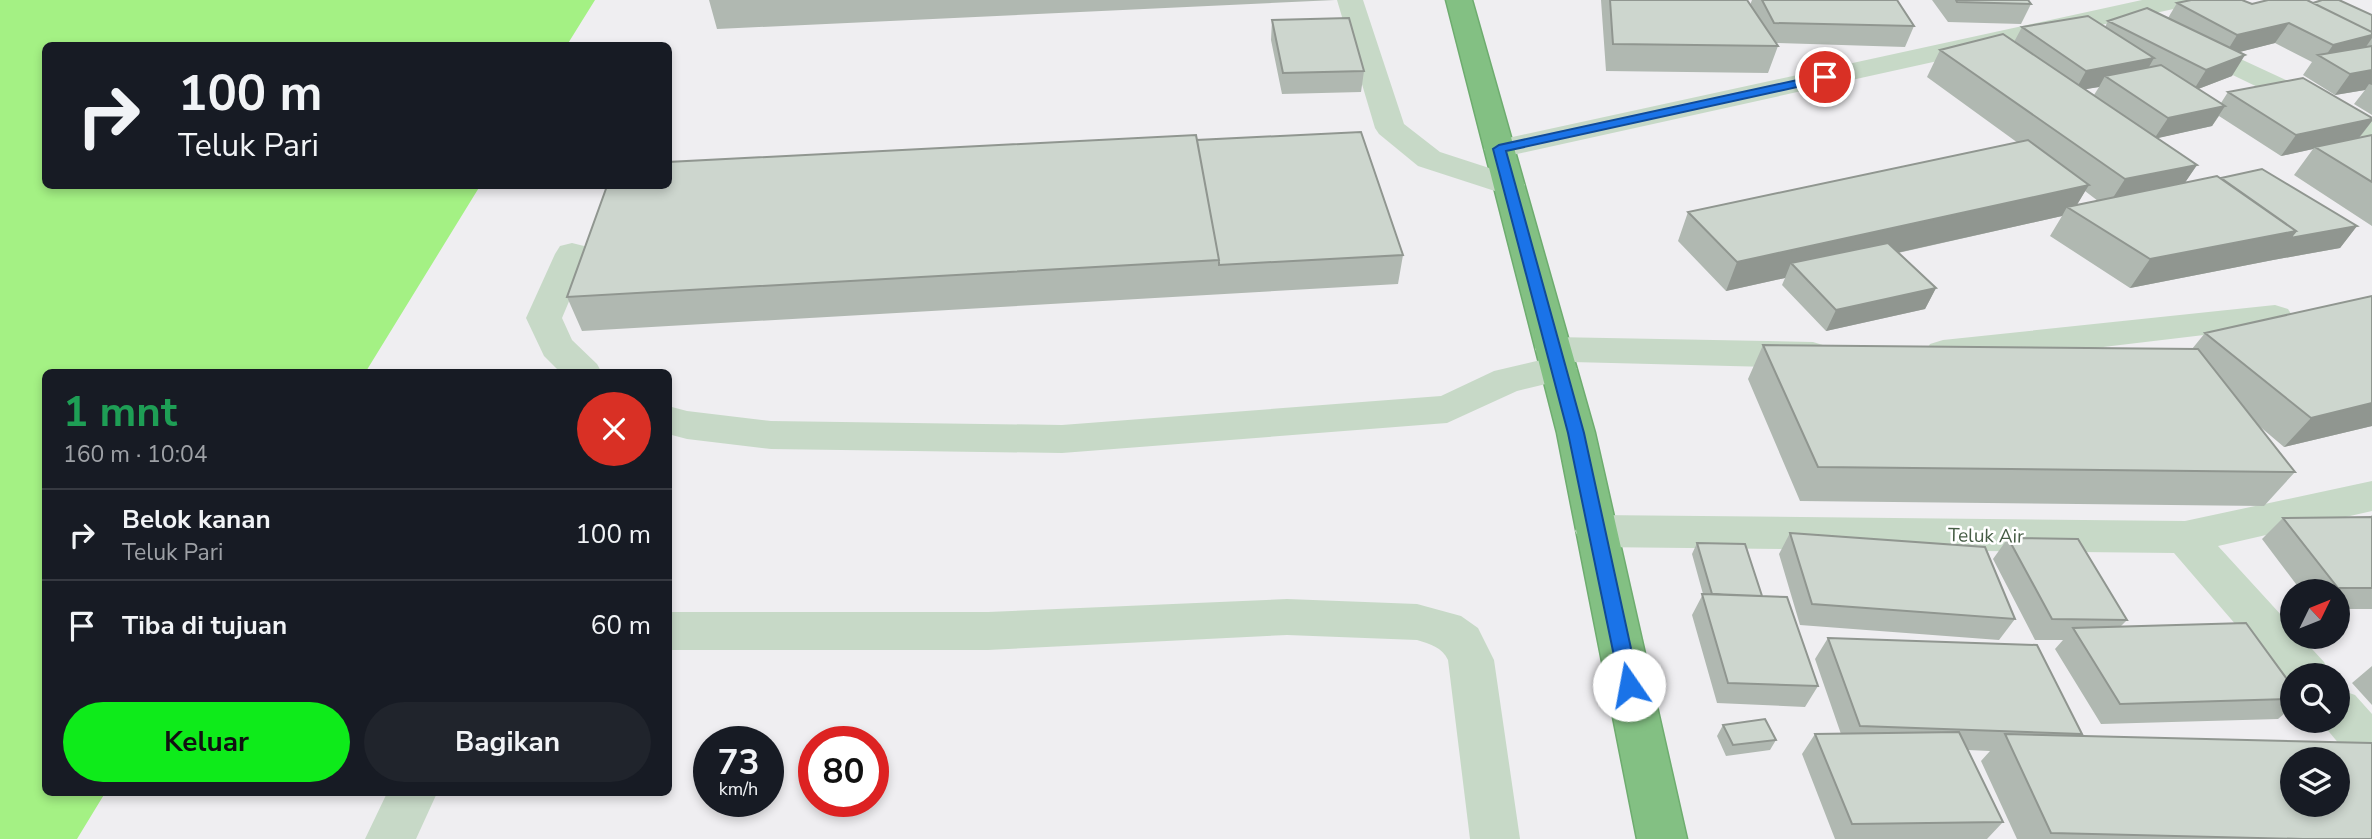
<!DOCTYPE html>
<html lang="id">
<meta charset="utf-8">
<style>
:root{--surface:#171b24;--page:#20242c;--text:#f1f3f6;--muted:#9ea1a6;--line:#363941;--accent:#0eeb1a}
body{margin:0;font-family:"Nunito Sans",sans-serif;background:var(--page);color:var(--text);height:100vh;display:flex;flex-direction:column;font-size:26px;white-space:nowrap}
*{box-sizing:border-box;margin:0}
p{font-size:23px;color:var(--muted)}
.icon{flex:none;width:38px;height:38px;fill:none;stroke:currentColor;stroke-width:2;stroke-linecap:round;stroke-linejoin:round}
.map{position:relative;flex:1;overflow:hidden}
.drawer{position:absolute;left:42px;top:369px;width:630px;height:427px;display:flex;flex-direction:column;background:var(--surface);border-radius:10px;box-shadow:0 4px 10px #0003}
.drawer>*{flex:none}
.hud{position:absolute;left:42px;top:42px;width:630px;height:147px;border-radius:10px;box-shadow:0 4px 10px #0003;background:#171b24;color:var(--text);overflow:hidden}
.needle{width:46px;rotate:47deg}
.controls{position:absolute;left:2280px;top:579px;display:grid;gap:14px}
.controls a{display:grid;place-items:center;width:70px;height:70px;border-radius:50%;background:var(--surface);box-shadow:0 4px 10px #0003;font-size:35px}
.speed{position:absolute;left:693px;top:726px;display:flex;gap:14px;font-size:35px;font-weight:700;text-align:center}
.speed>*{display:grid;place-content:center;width:91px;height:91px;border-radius:50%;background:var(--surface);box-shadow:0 4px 10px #0003;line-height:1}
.speed small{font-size:18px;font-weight:400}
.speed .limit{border:10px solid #d22;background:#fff;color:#111}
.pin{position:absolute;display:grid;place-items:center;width:60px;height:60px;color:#fff;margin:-30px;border:4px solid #fff;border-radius:50%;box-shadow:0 2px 7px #0007}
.me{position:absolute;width:77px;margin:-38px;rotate:348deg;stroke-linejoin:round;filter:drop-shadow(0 0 5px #0008)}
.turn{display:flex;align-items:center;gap:24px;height:147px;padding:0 21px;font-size:32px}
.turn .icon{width:91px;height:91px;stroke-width:2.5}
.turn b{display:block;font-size:49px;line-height:60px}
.round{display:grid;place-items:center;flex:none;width:74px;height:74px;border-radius:37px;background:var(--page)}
.overview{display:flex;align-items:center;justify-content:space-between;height:119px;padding:0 21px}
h1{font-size:42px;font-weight:700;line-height:52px;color:#1e9e55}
.action{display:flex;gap:14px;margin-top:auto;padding:14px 21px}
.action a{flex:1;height:80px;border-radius:42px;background:var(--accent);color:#111;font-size:28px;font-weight:700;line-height:80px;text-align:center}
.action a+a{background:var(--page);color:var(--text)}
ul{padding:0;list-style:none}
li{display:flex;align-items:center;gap:21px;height:91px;padding:0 21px;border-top:2px solid var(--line)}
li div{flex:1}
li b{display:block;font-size:26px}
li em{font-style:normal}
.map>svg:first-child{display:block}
.water{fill:#a4f184}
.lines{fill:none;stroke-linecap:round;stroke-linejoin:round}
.highway-casing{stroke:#6eac6f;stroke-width:3}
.minor{fill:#c7d9c7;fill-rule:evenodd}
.highway{fill:#83c083;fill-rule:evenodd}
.wall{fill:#b0b8b1;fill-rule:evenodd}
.shaded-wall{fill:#909690}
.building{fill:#cdd6ce;stroke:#909690;stroke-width:2;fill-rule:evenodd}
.route{fill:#1a73e8;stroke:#114b97;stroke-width:2}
.labels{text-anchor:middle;stroke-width:5;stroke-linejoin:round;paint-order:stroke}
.street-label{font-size:19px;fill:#465d45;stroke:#fff}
</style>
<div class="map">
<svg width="2372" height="839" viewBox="0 0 2372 839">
<rect width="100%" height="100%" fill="#efeef1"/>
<path class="water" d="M 0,0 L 595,0 L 567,45 L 46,46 L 46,186 L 480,186 L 365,373 L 46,373 L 46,793 L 105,793 L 77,839 L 0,839 Z"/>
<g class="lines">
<defs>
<path id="highway" d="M 1446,0 L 1472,0 L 1595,433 L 1687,839 L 1637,839 L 1557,433 Z"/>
</defs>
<use href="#highway" class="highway-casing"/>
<path class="minor" d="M 1337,0 L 1363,0 L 1404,124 L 1440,152 L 1520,178 L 1525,185 L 1520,192 L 1509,195 L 1498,192 L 1418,166 L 1379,134 L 1375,128 Z
M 2142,0 L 2191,0 L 2187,6 L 2178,8 L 1499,158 L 1488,156 L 1484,149 L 1488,142 L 1499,140 Z
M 2191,36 L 2372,120 L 2372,140 L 2361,137 L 2181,50 L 2177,44 L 2181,38 Z
M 572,243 L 584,246 L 589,254 L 562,318 L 572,340 L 597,364 L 602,373 L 561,373 L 544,356 L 526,318 L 555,254 L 560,246 Z
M 2275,305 L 2288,309 L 2293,317 L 2288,325 L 1943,366 L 1930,362 L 1925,353 L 1930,344 L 1943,340 Z
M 1553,337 L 1813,342 L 1826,346 L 1831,355 L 1826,364 L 1813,368 L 1572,362 L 1577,369 L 1571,378 L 1517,391 L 1447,423 L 1062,453 L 771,449 L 687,439 L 668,434 L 668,406 L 687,411 L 771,421 L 1062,425 L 1441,396 L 1494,371 L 1545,359 L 1540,358 L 1535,349 L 1540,340 Z
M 2372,481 L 2372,511 L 2218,546 L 2292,627 L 2292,637 L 2301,637 L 2324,662 L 2331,676 L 2292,676 L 2292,690 L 2174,553 L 1596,547 L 1581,542 L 1575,531 L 1581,520 L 1596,515 L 2185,521 Z
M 1287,599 L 1417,604 L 1461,616 L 1478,628 L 1494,660 L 1520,839 L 1470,839 L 1448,660 C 1442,647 1430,644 1417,640 L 1287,635 L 988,650 L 668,650 L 668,612 L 988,612 Z
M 2338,689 L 2355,695 L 2372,714 L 2372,769 L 2355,763 L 2320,721 L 2338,721 Z
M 387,793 L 437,793 L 416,839 L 365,839 Z"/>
<use href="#highway" class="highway"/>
</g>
<path class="wall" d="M 709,0 L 1335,0 L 717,29 Z
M 1601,0 L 1747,0 L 1750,5 L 1752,0 L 1897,0 L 1914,26 L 1905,47 L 1776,43 L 1778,46 L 1768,73 L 1606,71 Z
M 1932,0 L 2028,0 L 2031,4 L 2021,24 L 1948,22 Z
M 2177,3 L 2313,3 L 2372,15 L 2372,115 L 2354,104 L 2365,90 L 2335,95 L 2303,75 L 2312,62 L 2275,43 L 2239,52 L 2232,76 L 2198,89 L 2221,103 L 2228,92 L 2372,118 L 2372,121 L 2360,137 L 2372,135 L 2372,226 L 2294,175 L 2313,149 L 2281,156 L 2219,116 L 2212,126 L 2157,138 L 2197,165 L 2185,182 L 2221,179 L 2357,226 L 2340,248 L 2273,260 L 2130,288 L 2050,236 L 2062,216 L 1898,253 L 1936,288 L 1925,309 L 1826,331 L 1782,285 L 1785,278 L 1726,291 L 1678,241 L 1688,212 L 2018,143 L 1927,77 L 1940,50 L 2014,42 L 2022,27 L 2105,27 L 2108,21 L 2168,18 ZM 2099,87 L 2094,95 L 2085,89 ZM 2085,191 L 2098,201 L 2077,205 Z
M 1272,20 L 1364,71 L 1361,92 L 1282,94 L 1271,40 Z
M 1197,140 L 1403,255 L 1398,284 L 582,331 L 567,297 Z
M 2205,333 L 2372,426 L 2284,447 L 2258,425 L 2295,472 L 2264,506 L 1800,501 L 1748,379 L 1763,345 L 2192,349 Z
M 2372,515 L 2372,609 L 2338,609 L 2338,592 L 2302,592 L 2262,539 L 2283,518 L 2370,517 Z
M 1790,533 L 2015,619 L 1999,640 L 1800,625 L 1779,554 Z
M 2008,538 L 2127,620 L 2121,626 L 2292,686 L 2292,707 L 2278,719 L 2101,724 L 2055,649 L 2063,640 L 2035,640 L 1993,559 Z
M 1697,543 L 1762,596 L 1818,686 L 1805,707 L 1717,703 L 1692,615 L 1703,594 L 1692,554 Z
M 1828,638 L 2082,734 L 2079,736 L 2372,839 L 2017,839 L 1981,761 L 1990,751 L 1968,750 L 2003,822 L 1987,839 L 1835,839 L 1802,754 L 1815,734 L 1841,734 L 1815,659 Z
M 2372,666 L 2372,705 L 2352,683 Z
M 1723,725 L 1776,740 L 1770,750 L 1726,756 L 1717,736 Z"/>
<path class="shaded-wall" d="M 2289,23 L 2275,43 L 2224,56 L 2237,35 Z
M 2372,35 L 2372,38 L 2361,54 L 2324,58 L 2333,45 Z
M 2245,55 L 2232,76 L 2193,91 L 2206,70 Z
M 2154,58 L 2142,79 L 2105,76 L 2099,87 L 2075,91 L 2086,71 Z
M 2372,70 L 2372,85 L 2369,84 L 2365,90 L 2335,95 L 2350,74 Z
M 2225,106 L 2212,126 L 2154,139 L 2168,118 Z
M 2372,119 L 2372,121 L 2357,140 L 2315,147 L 2313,149 L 2281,156 L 2296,135 Z
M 2197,165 L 2178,193 L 2107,207 L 2125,179 Z
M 2089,185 L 2073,211 L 2067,207 L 2062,216 L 1802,274 L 1791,263 L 1785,278 L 1726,291 L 1737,262 Z
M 2357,226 L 2340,248 L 2273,260 L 2130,288 L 2150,259 L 2296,231 Z
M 1936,288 L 1925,309 L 1826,331 L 1836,310 Z
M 2372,403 L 2372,426 L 2284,447 L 2311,418 Z"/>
<path class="building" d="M 1610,0 L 1747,0 L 1778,46 L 1613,44 Z
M 1762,0 L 1897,0 L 1914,26 L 1774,23 Z
M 1956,0 L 2028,0 L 2031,4 L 1957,2 Z
M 2191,0 L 2242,0 L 2252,4 L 2268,0 L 2307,0 L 2372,32 L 2372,35 L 2333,45 L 2289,23 L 2237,35 L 2177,3 Z
M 2322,0 L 2339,0 L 2372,15 L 2372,32 L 2313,3 Z
M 2147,8 L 2245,55 L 2206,70 L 2108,21 Z
M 2088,16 L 2154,58 L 2086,71 L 2022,27 Z
M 1349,18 L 1364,71 L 1283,73 L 1272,20 Z
M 2003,34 L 2197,165 L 2125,179 L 1940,50 Z
M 2372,46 L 2372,70 L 2350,74 L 2318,55 Z
M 2161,65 L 2225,106 L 2168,118 L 2105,76 Z
M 2303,78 L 2372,118 L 2372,119 L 2296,135 L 2228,92 Z
M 1361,132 L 1403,255 L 1219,265 L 1219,260 L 1197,140 Z
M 1196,135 L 1219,260 L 567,297 L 607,186 L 668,186 L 668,162 Z
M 2372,135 L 2372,182 L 2315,147 Z
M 2028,140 L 2089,185 L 1737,262 L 1688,212 Z
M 2262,169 L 2357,226 L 2290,238 L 2296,231 L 2221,178 Z
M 2217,176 L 2296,231 L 2150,259 L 2067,207 Z
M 1888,243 L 1936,288 L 1836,310 L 1791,263 Z
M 2372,296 L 2372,403 L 2311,418 L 2205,333 Z
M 1763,345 L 2198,349 L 2295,472 L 1818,467 Z
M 2372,517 L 2372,588 L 2338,588 L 2283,518 Z
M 1790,533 L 1985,547 L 2015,619 L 1812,604 Z
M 2008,538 L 2078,539 L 2127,620 L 2052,619 Z
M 1697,543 L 1745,544 L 1762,596 L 1712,594 Z
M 1702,594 L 1787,597 L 1818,686 L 1728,683 Z
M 2246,623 L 2292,686 L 2292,699 L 2120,704 L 2073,628 Z
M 1828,638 L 2037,645 L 2082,734 L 1860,726 Z
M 1765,719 L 1776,740 L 1733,745 L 1723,725 Z
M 1959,732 L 2003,822 L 1852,824 L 1815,734 Z
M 2005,734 L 2372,743 L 2372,839 L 2303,839 L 2051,833 ZM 2292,760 L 2338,760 L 2338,805 L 2292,805 Z"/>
<path class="route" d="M 1825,74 L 1829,75 L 1829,80 L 1506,151 L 1584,433 L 1639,685 L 1636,691 L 1629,694 L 1622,691 L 1620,685 L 1568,433 L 1493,149 L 1499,145 Z"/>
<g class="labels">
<g class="street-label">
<text transform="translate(1986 535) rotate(1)" y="7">Teluk Air</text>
</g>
</g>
</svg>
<div class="controls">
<a><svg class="needle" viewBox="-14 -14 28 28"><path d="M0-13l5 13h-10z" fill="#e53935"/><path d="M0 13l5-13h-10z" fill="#9ea1a6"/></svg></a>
<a><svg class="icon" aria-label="search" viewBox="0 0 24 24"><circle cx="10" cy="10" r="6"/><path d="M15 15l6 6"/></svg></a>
<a><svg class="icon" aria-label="layers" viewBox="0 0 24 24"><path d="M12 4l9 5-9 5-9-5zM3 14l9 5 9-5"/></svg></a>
</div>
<div class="speed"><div>73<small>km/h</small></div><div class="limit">80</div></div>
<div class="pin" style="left:1825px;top:77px;background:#d93025"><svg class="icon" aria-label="arrive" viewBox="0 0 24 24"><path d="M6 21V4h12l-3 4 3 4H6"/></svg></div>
<svg class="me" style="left:1629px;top:685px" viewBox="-20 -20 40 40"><circle r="19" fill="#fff"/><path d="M0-13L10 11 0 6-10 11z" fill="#1a73e8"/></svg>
<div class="hud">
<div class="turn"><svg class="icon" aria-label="right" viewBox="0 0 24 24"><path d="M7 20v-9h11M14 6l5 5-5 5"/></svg><div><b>100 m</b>Teluk Pari</div></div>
</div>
<section class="drawer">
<div class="overview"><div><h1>1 mnt</h1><p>160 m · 10:04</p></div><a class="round" style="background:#d93025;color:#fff"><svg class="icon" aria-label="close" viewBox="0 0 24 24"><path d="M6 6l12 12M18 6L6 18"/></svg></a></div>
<ul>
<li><svg class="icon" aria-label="right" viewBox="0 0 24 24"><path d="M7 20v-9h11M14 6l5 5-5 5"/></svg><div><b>Belok kanan</b><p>Teluk Pari</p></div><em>100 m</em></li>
<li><svg class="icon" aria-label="arrive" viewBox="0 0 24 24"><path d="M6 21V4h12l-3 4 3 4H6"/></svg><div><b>Tiba di tujuan</b></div><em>60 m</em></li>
</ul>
<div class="action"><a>Keluar</a><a>Bagikan</a></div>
</section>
</div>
